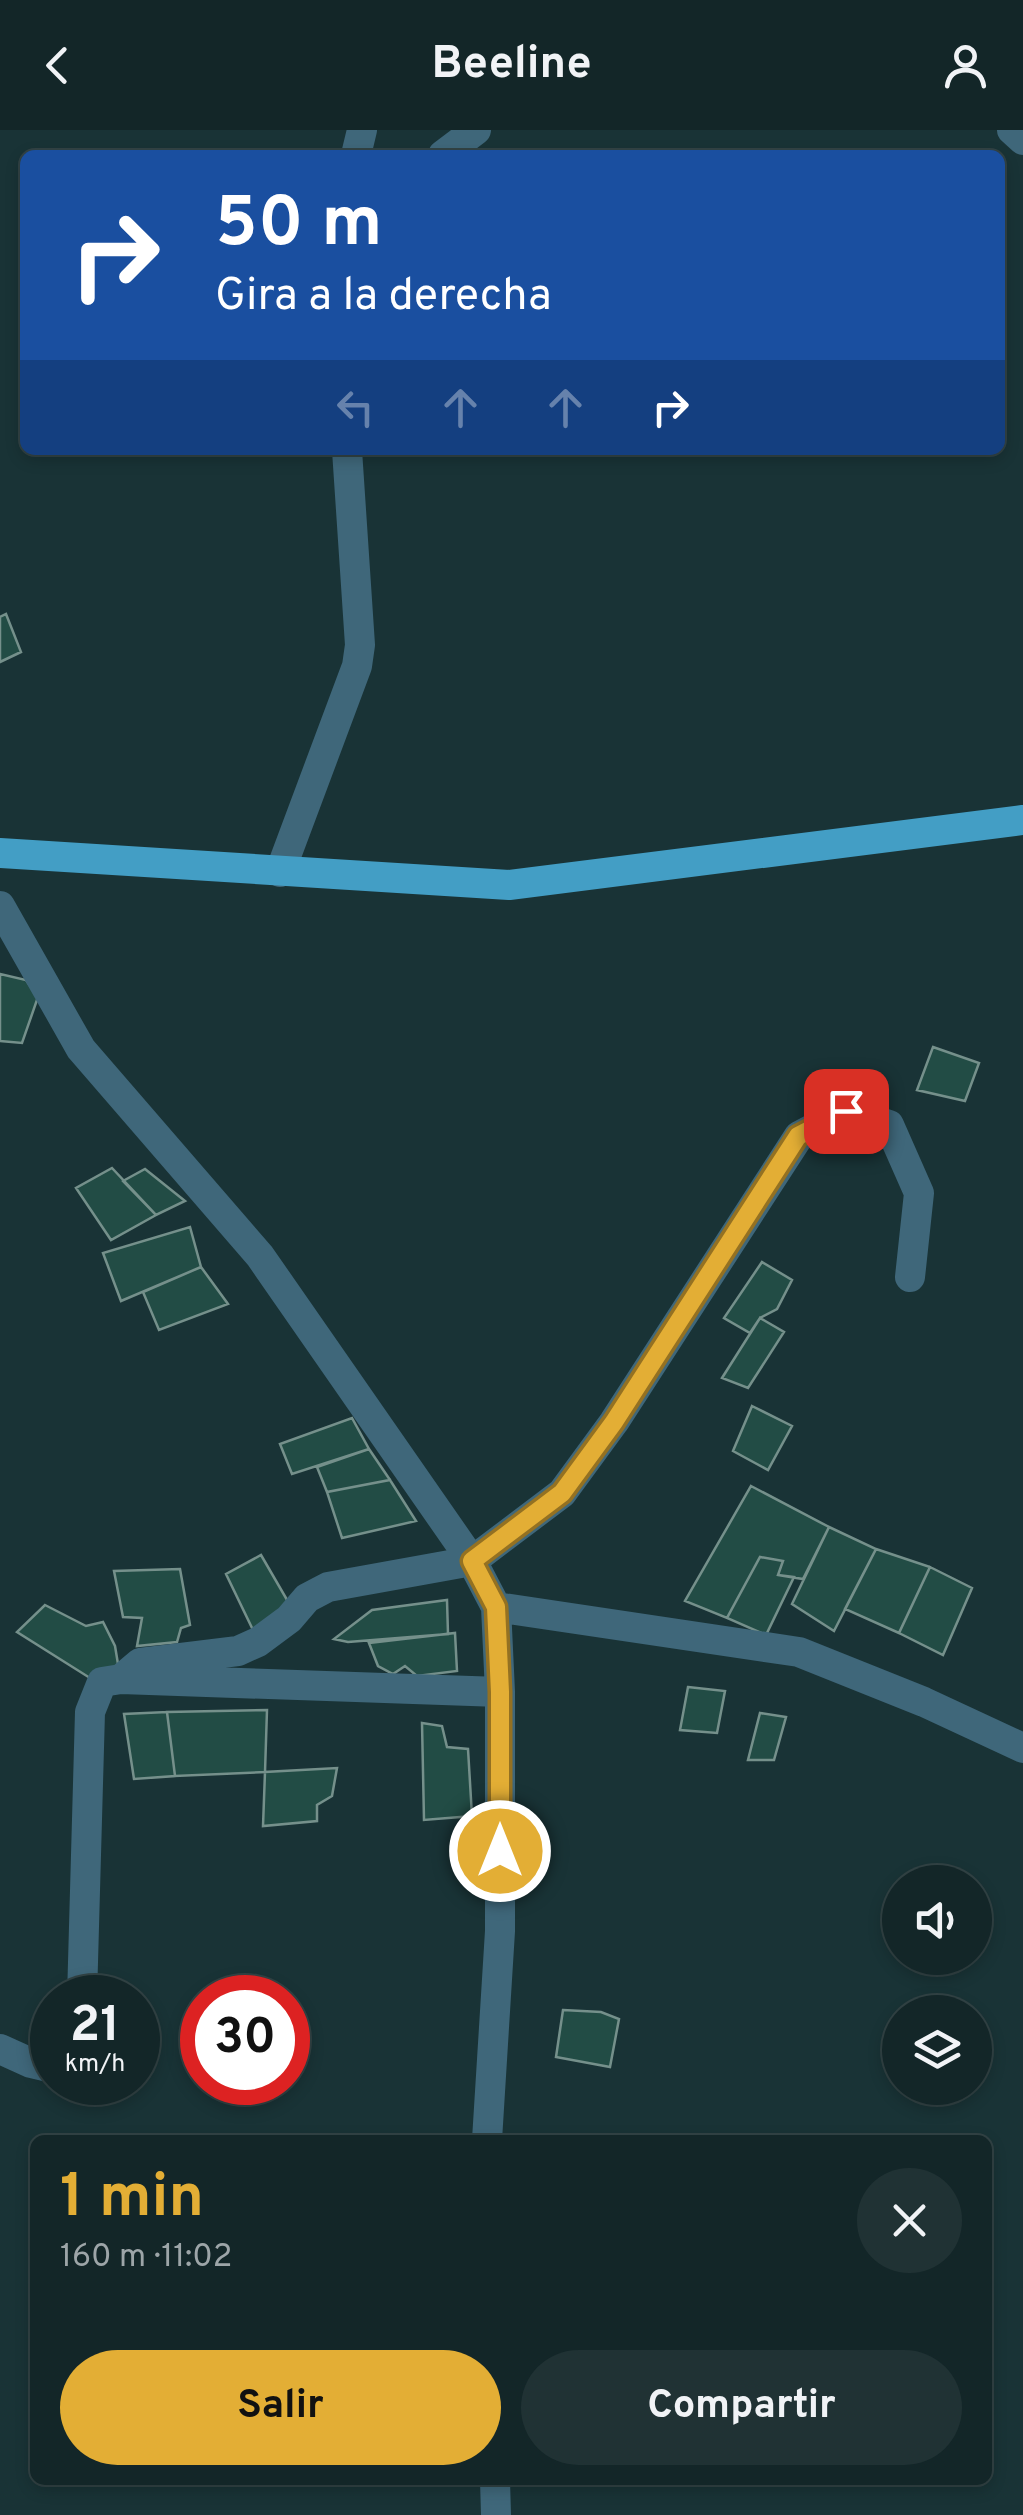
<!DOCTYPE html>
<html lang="es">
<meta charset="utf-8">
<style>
:root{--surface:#132628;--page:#203234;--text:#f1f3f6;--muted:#9da5a8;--line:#324345;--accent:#e3ae35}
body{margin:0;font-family:Overpass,sans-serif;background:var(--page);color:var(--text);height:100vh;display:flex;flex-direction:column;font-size:38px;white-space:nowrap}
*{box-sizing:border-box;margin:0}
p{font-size:32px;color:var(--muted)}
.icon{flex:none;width:55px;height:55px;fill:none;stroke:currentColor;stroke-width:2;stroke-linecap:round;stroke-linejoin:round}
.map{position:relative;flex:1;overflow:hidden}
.side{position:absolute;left:30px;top:2005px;width:962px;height:350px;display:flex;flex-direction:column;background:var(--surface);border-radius:15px;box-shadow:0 5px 15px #0003,0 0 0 2px var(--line)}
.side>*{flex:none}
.top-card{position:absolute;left:20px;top:20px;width:985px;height:305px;border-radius:15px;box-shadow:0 5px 15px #0003,0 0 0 2px var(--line);background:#1a4fa0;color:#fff;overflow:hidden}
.controls{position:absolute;left:882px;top:1735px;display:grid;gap:20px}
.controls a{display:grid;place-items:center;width:110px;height:110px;border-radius:50%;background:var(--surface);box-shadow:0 5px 15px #0003,0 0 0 2px var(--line);font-size:50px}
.speed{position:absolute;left:30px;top:1845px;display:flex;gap:20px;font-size:50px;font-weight:700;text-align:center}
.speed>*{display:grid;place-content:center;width:130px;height:130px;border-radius:50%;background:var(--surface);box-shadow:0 5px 15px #0003,0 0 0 2px var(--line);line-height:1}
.speed small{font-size:25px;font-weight:400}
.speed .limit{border:15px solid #d22;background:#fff;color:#111}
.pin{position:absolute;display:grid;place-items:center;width:85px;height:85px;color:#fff;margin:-42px;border-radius:20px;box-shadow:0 5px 15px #0006}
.me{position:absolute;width:110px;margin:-55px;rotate:0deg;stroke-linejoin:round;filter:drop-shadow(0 0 8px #0008)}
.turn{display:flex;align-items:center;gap:35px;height:210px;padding:0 30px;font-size:45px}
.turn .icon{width:130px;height:130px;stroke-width:2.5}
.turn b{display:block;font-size:70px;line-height:85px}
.lanes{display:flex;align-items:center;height:95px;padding:0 30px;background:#0003;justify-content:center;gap:50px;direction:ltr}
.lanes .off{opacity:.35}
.round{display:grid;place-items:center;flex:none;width:105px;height:105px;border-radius:52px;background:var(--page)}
.headline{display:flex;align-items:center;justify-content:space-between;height:170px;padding:0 30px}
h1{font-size:60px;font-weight:700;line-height:75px;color:var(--accent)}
.cta{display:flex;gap:20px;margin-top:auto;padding:20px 30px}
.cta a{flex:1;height:115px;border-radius:60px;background:var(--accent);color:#111;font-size:40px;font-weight:700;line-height:115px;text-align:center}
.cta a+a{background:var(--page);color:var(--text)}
header{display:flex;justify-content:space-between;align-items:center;height:130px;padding:0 30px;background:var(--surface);font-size:45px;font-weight:700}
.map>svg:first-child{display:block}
.building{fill:#224c45;stroke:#75908b;stroke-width:2.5}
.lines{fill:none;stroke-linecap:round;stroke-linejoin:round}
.street{stroke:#3f677a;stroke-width:30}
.primary{stroke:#439ec5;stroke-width:30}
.route-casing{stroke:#947122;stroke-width:25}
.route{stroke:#e3ae35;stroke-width:18}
</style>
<header><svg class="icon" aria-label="back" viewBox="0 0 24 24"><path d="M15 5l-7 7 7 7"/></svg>Beeline<svg class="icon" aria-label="person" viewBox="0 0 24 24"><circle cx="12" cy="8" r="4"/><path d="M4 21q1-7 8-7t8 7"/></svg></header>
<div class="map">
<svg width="1023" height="2385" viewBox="0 0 1023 2385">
<rect width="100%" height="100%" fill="#193336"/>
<path class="building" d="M 6,484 L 21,522 L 0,532 L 0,487 Z
M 0,844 L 26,850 L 38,867 L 22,913 L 0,911 Z
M 933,917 L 979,933 L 965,971 L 917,960 Z
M 112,1038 L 156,1085 L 111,1110 L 76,1058 Z
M 145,1039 L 185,1071 L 156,1085 L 123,1051 Z
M 190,1097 L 201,1137 L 121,1171 L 103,1123 Z
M 762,1132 L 792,1150 L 777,1179 L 760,1188 L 750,1203 L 724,1188 Z
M 201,1137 L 228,1174 L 159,1200 L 143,1162 Z
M 760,1188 L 784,1202 L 748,1258 L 722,1248 Z
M 752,1276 L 792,1296 L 768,1340 L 733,1321 Z
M 352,1288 L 369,1319 L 292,1344 L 280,1314 Z
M 369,1319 L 390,1350 L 327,1362 L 317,1337 Z
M 390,1350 L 416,1391 L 342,1408 L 327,1362 Z
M 751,1356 L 829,1397 L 803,1449 L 778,1445 L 783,1431 L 760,1427 L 727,1488 L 685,1471 Z
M 829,1397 L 876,1419 L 834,1501 L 792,1474 Z
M 876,1419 L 930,1437 L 899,1503 L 845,1479 Z
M 261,1425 L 290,1475 L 254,1502 L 226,1444 Z
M 760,1427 L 783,1431 L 778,1445 L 794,1447 L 766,1505 L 727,1488 Z
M 930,1437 L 972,1458 L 943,1525 L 899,1503 Z
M 180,1439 L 190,1495 L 181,1498 L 177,1512 L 137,1516 L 142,1488 L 123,1487 L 114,1441 Z
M 447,1470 L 448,1504 L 348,1512 L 334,1509 L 372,1480 Z
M 45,1475 L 86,1496 L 103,1492 L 115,1516 L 119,1540 L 90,1548 L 17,1502 Z
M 455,1503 L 457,1541 L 417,1546 L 405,1536 L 393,1544 L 378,1536 L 369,1513 Z
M 688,1557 L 725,1561 L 717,1603 L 680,1600 Z
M 267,1580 L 265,1642 L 175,1646 L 167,1582 Z
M 167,1582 L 175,1646 L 134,1649 L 124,1584 Z
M 760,1583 L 786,1587 L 774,1630 L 748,1630 Z
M 422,1593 L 442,1596 L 447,1617 L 468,1619 L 472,1686 L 424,1690 Z
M 337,1638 L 332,1666 L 317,1675 L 317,1691 L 263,1696 L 265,1642 Z
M 563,1880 L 601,1882 L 619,1889 L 610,1937 L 556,1927 Z"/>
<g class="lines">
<path class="street" d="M 1012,0 L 1023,10
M 356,25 L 362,0
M 443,25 L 476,0
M 280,742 L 357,536 L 360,515 L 347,320
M 0,776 L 81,919 L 260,1126 L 472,1431 L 496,1477 L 500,1562 L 500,1801 L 487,2010
M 496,1477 L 799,1522 L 924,1572 L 1023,1618
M 121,1549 L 140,1533 L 238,1521 L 258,1512 L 289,1489 L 307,1468 L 328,1457 L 472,1431 L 562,1363 L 614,1292 L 799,1006 L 846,981 L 889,995 L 919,1063 L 910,1147
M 82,1868 L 90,1582 L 102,1552 L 121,1549 L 500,1562
M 0,1919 L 31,1933 L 52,1938
M 495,2350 L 496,2385"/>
<path class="primary" d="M 0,723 L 509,755 L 1023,690"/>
</g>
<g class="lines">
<defs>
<path id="route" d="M 500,1721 L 500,1562 L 496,1477 L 472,1431 L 562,1363 L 614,1292 L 798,1006 L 846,981"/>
</defs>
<use href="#route" class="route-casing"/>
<use href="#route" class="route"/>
</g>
</svg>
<div class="controls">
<a><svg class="icon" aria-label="sound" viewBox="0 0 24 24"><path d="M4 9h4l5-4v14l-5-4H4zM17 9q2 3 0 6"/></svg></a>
<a><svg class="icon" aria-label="layers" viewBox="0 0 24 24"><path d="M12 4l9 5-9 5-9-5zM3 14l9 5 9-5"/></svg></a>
</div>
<div class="speed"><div>21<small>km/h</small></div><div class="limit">30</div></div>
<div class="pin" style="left:846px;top:981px;background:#d93025"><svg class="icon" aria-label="arrive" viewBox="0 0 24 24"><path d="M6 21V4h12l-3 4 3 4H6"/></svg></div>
<svg class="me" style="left:500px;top:1721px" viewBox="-20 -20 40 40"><circle r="17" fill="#e3ae35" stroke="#fff" stroke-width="3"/><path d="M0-11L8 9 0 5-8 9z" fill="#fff"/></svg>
<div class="top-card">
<div class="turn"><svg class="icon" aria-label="right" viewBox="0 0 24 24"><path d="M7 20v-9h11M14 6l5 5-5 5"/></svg><div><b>50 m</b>Gira a la derecha</div></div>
<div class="lanes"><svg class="icon off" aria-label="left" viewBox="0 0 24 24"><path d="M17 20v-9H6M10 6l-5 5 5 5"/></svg><svg class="icon off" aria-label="ahead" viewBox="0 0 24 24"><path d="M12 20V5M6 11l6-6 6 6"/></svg><svg class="icon off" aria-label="ahead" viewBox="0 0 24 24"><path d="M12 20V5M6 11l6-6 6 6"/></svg><svg class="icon" aria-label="right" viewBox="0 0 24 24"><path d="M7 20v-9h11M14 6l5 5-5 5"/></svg></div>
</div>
<section class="side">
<div class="headline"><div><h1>1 min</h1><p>160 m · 11:02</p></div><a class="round"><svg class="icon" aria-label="close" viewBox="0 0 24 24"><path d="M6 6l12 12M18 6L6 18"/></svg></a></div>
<div class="cta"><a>Salir</a><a>Compartir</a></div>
</section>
</div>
